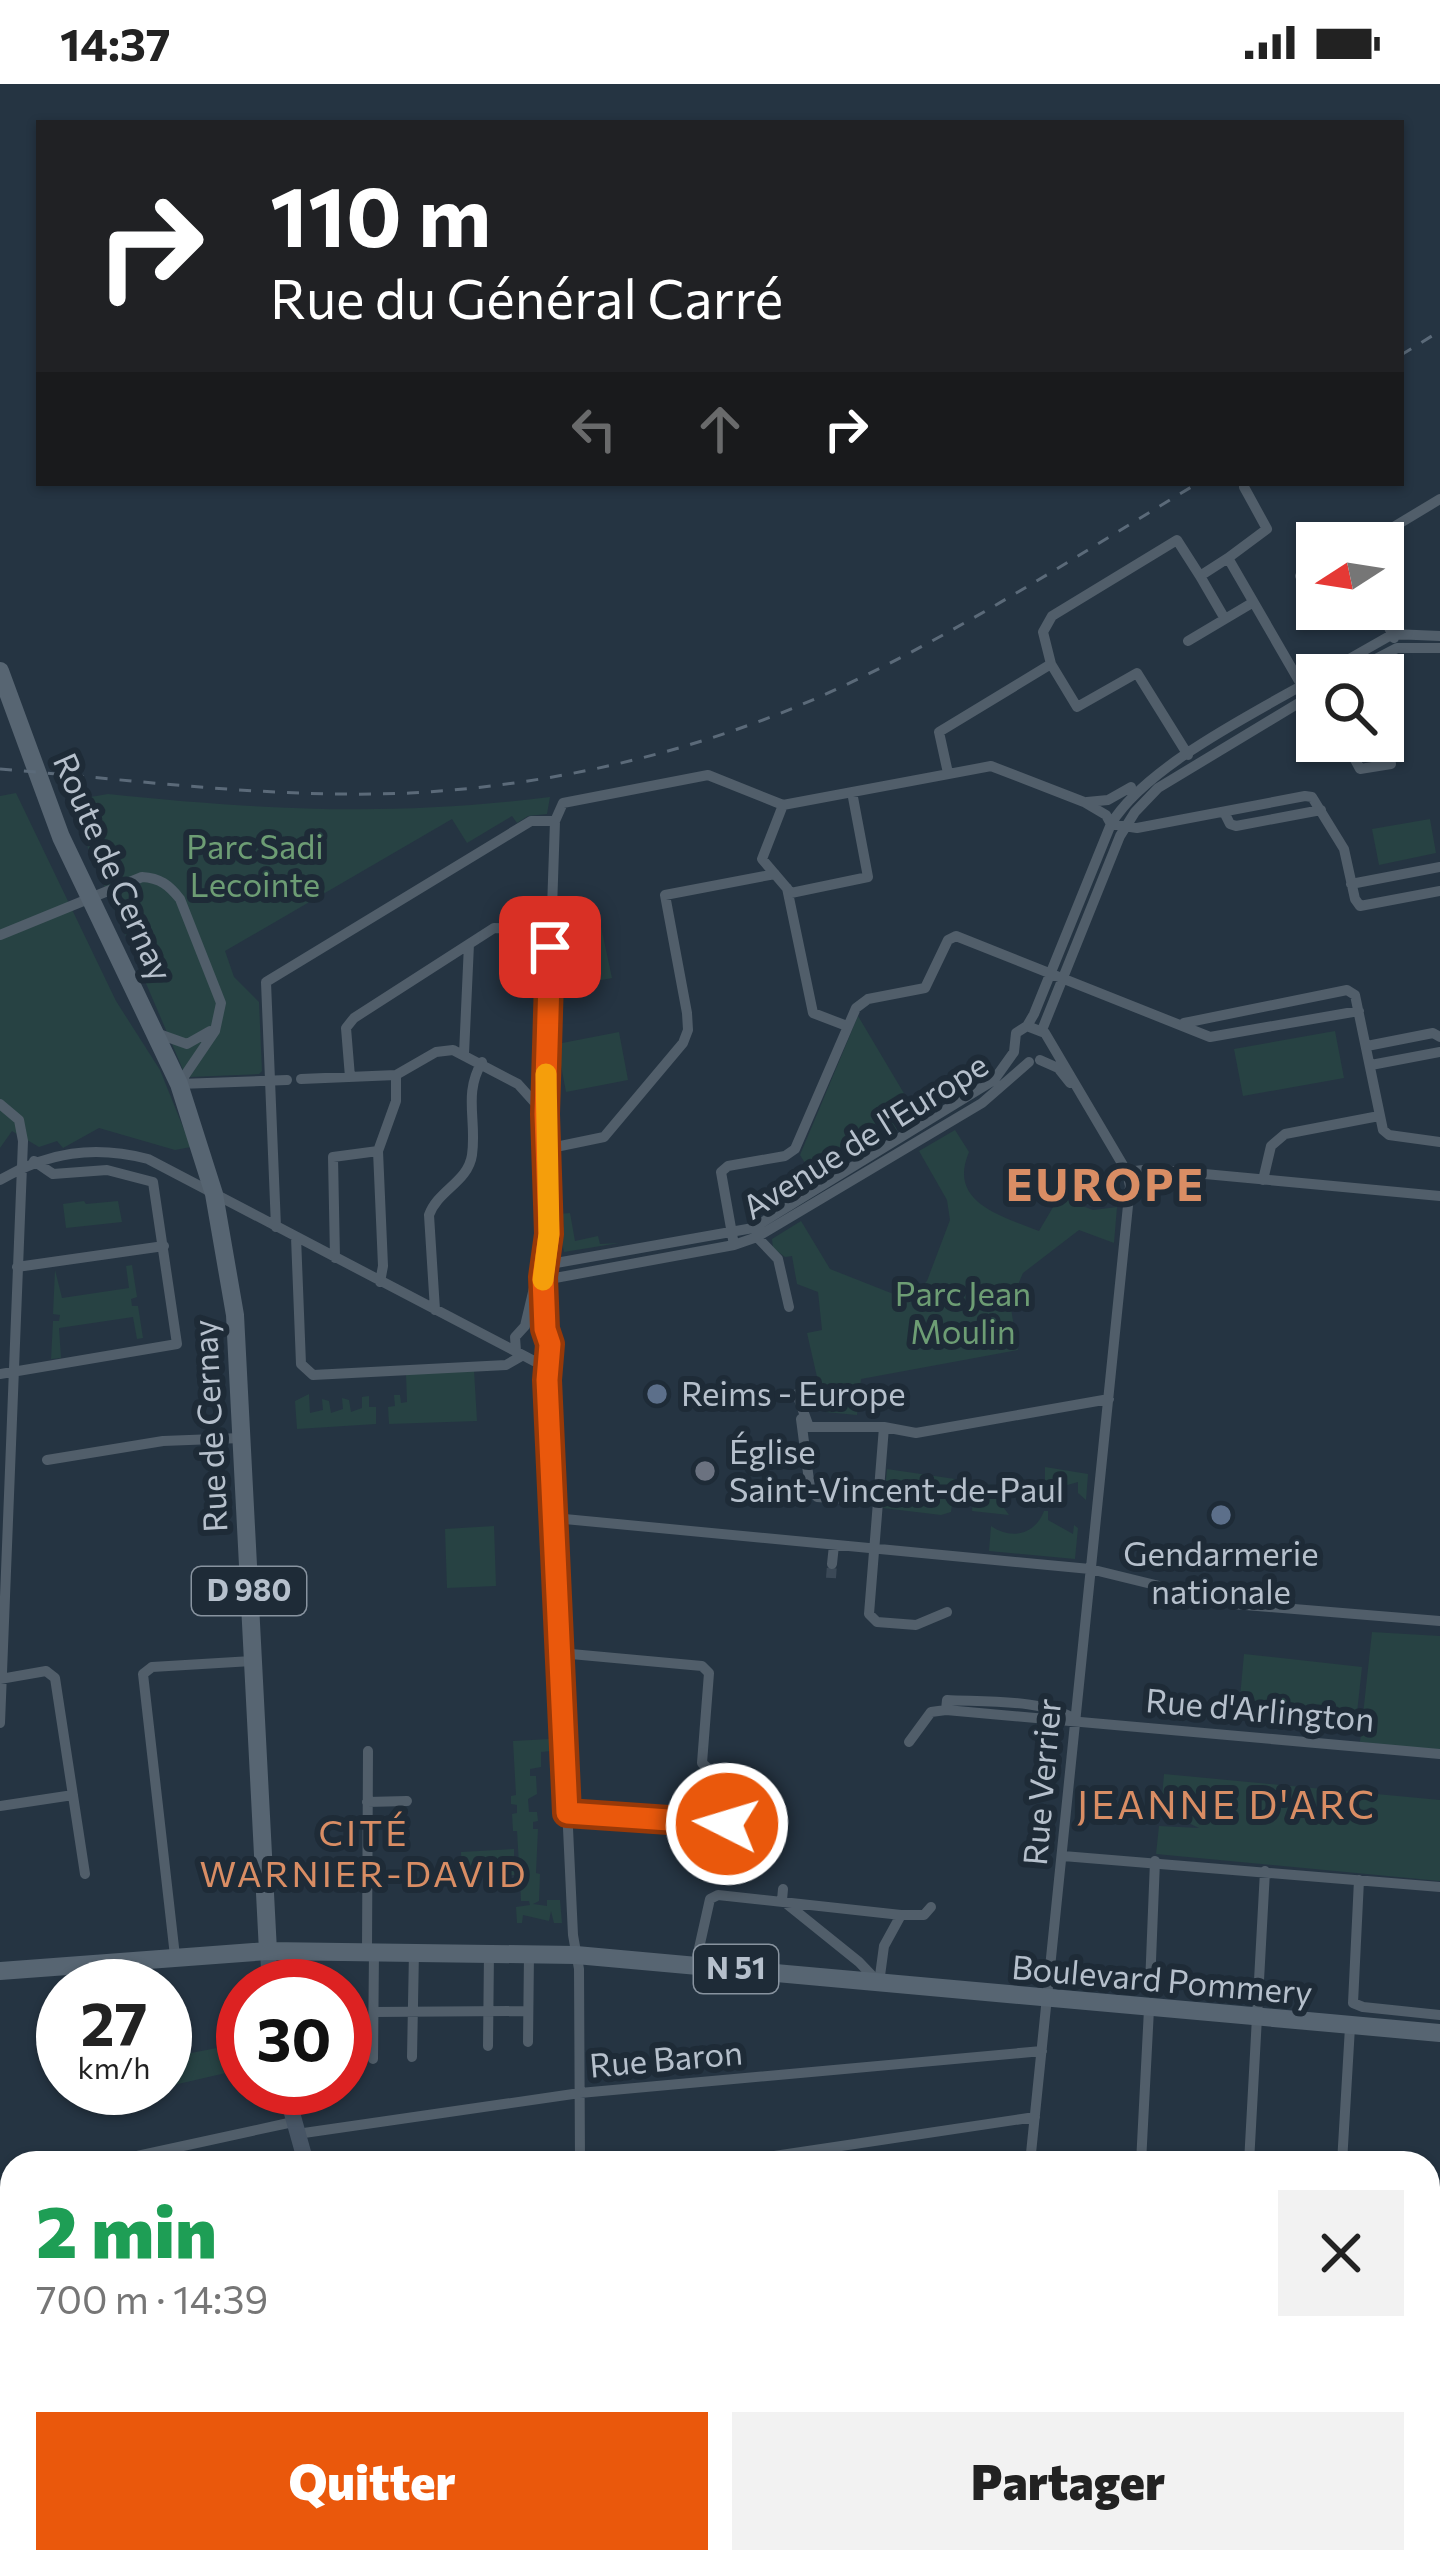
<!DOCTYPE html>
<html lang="fr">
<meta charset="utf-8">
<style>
:root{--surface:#fff;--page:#f2f2f2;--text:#222;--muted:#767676;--accent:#ea580c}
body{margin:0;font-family:Commissioner,sans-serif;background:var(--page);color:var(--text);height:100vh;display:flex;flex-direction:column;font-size:45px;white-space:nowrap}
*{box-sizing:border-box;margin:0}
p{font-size:39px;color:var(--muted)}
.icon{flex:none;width:66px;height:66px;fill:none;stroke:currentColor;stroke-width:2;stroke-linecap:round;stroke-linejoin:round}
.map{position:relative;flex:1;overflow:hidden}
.drawer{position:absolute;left:0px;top:2067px;width:1440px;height:423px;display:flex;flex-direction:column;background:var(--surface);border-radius:36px 36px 0 0;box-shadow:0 3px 9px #0004}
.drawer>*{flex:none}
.top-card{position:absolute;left:36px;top:36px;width:1368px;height:366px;border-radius:0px;box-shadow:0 3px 9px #0004;background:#202124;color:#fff;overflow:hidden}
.needle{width:78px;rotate:258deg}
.buttons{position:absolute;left:1296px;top:438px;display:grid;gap:24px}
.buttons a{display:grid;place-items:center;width:108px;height:108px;border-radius:0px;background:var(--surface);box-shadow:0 3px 9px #0004;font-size:60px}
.speed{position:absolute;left:36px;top:1875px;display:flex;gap:24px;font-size:60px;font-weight:700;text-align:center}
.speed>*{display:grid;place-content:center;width:156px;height:156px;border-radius:50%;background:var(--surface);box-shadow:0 3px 9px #0004;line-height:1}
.speed small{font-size:30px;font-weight:400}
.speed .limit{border:18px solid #d22;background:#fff;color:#111}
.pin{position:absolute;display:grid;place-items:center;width:102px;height:102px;color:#fff;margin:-51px;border-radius:24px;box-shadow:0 6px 18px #0006}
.me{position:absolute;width:132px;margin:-66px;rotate:275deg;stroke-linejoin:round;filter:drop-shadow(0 0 9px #0008)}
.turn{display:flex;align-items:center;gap:42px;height:252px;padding:0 36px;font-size:54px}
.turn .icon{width:156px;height:156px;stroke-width:2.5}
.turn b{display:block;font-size:84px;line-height:102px}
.lanes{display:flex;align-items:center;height:114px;padding:0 36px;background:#0003;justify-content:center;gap:60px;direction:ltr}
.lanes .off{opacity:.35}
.round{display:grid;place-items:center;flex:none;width:126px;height:126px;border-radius:0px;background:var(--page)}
.headline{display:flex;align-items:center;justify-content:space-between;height:204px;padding:0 36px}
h1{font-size:72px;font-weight:800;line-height:90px;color:#1e9e55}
.cta{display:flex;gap:24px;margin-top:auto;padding:24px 36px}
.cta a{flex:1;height:138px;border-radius:0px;background:var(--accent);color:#fff;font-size:48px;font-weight:800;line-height:138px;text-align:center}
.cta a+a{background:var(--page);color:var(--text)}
.status{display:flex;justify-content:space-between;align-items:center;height:84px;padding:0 60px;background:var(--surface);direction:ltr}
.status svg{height:33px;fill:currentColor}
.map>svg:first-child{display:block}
.green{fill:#274243}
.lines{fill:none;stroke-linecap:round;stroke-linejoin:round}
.street-tunnel{stroke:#3b4957;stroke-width:10;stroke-dasharray:10 5;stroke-linecap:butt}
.street{stroke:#515e6a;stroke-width:10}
.secondary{stroke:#475565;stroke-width:16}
.primary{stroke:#576572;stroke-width:18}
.rail{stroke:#5b6a79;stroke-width:3;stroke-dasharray:12 12;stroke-linecap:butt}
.route-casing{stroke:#983908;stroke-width:30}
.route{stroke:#ea580c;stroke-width:21}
.slow{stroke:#f59e0b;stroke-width:21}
.service-dot{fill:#5c6f8a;stroke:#1e2b37;stroke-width:4.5}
.worship-dot{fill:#6b7280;stroke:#1e2b37;stroke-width:4.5}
.labels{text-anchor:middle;stroke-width:12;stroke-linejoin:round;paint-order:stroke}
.shield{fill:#1e2b37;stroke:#88939f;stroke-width:3}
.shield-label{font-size:30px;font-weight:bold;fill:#b6c0cc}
.park-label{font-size:33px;fill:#6d9d74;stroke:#1e2b37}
.street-label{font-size:33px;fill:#b6c0cc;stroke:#1e2b37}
.poi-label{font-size:33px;fill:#b6c0cc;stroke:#1e2b37;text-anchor:start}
.neighbourhood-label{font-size:36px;letter-spacing:3px;fill:#d98d64;stroke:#1e2b37}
.quarter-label{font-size:39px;letter-spacing:3px;fill:#d98d64;stroke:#1e2b37}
.district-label{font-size:45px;font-weight:bold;letter-spacing:3px;fill:#d98d64;stroke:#1e2b37}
</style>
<div class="status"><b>14:37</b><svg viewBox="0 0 49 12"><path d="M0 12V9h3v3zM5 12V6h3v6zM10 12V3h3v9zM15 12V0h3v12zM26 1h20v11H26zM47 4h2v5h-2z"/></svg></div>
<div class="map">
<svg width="1440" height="2489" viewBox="0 0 1440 2489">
<rect width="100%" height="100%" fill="#253442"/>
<path class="green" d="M 16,709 L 116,917 L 160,986 L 191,1063 L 175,1066 L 99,1044 L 63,1064 L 57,1057 L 39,1063 L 12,1047 L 0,1064 L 0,712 Z
M 108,710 C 263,726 394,733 550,713 L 547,730 L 528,732 L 517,739 L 512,732 L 467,759 L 452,735 L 225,867 L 234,893 L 259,918 L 262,987 L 259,990 L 190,993 L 184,988 L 88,764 L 73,716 Z
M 1430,735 L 1436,769 L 1379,781 L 1372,745 Z
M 600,838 L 612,894 L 576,901 L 564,846 Z
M 858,932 L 918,1033 L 815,1095 L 800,1071 Z
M 1335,947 L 1344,994 L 1243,1012 L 1234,965 Z
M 619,948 L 628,996 L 566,1008 L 557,960 Z
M 955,1046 L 969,1068 C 947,1119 1002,1132 1039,1147 L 1059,1113 L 1093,1126 L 1117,1123 L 1114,1159 L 1079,1146 L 1023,1189 L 1010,1219 L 1018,1266 L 861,1295 L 857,1331 L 825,1328 L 807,1249 L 822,1246 L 818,1208 L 797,1200 L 792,1172 L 785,1173 L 773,1164 L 772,1155 L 801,1137 L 830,1185 L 896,1211 L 917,1207 L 927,1197 L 950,1136 L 947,1116 L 919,1067 Z
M 84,1117 L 86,1120 L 118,1117 L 122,1138 L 66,1144 L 63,1120 Z
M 570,1129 L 575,1157 L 598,1152 L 600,1160 L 619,1159 L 564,1168 L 559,1144 L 564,1143 L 563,1134 L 558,1130 Z
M 132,1181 L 137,1213 L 131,1215 L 132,1222 L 138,1222 L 143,1254 L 137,1255 L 133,1233 L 59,1244 L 61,1274 L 51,1275 L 53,1237 L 59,1237 L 60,1231 L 53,1230 L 55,1186 L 62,1214 L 129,1204 L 126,1182 Z
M 474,1286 L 477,1337 L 389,1340 L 388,1323 L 395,1322 L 394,1311 L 400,1311 L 401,1319 L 407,1318 L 406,1290 Z
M 309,1310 L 310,1329 L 323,1326 L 322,1315 L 329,1317 L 331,1329 L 343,1325 L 342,1314 L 349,1316 L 351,1328 L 362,1324 L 362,1313 L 369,1312 L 369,1323 L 376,1323 L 376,1340 L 297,1345 L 295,1317 Z
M 1045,1383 L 1088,1390 L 1086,1416 L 1078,1409 L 1078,1398 L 1050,1406 L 1049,1414 L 1045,1413 Z
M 887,1385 L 955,1395 L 951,1428 L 941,1431 L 883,1424 Z
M 975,1399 L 1012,1403 L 1004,1407 L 999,1417 L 1009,1431 L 972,1427 Z
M 1044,1427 L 1048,1427 L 1048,1436 L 1073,1450 L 1074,1441 L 1078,1444 L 1075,1475 L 989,1467 L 991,1442 C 1011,1456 1035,1451 1044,1427 Z
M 494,1442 L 496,1502 L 447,1504 L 445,1445 Z
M 1372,1548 L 1440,1552 L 1440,1666 L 1360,1658 Z
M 1244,1570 L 1362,1583 L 1355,1647 L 1238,1635 Z
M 550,1655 L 551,1667 L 541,1668 L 541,1683 L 530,1685 L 530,1692 L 536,1692 L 537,1710 L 528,1715 L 529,1728 L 537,1728 L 538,1737 L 533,1738 L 533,1745 L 538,1745 L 536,1789 L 540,1790 L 539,1817 L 533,1820 L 547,1822 L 547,1816 L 560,1816 L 562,1839 L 554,1839 L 551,1827 L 549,1837 L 523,1831 L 522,1839 L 517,1839 L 516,1823 L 530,1821 L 529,1817 L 521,1817 L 520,1791 L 462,1792 L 461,1768 L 514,1765 L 514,1781 L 519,1781 L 517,1747 L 513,1747 L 512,1730 L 517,1729 L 517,1721 L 511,1720 L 511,1712 L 516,1711 L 513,1657 Z
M 1164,1690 L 1440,1716 L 1440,1797 L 1156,1770 L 1159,1742 L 1199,1744 L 1161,1726 Z
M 243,1959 L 243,1985 L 165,2003 L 165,1974 Z
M 0,2214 C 16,2240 20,2283 0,2309 Z"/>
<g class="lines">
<path class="street-tunnel" d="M 831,1494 L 832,1480"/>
<path class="street" d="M 1367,459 L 1440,415
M 1228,474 L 1267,445 L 1244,403
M 1300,492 L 1317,482
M 1252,519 L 1225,535 L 1200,492 L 1228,474 L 1302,602
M 1380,525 L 1394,554
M 1188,557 L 1225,535
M 1051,580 L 1077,623 L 1137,589 L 1188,671
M 1321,591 L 1393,550 L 1440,552
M 1345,591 L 1397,564 L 1440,564
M 1369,657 L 1352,670 L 1360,685 L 1391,680 L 1383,641
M 948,689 L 939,648 L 1051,580 L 1043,548 L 1052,532 L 1177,456 L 1200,492
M 1087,718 L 1108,716 L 1131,703
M 783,721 L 762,775 L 791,809 L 868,793 L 852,708
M 1224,728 L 1230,740 L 1236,742 L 1321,726
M 1351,800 L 1440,783
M 787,804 L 813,929 L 847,942
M 0,851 L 142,793 C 160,794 169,801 180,815 L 221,919 L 215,947 L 179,1000
M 1184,939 L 1347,906 L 1355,911 L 1383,1046 L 1389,1051 L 1440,1058
M 1027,942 L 1045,949 L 1127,1088 L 1130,1102 L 1030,2079
M 1042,946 L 1120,752 L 1135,728 L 1158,704 L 1317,608
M 156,949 L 187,960 L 210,947
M 1367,962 L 1433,949 L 1440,953
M 464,970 L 469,860
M 1040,976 L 1058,984 L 1070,999
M 1371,981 L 1440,968
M 350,993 L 346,944 L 354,934 L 494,844 L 551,846
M 301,995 L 396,991 L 436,968 L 453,966 L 518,1000 L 545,1030
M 179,1000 L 287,996
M 0,1020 L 19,1036 L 23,1057 L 0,1639
M 546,1065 L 604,1053 L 683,959 L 688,946 L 687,929 L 665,811 L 775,790
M 1127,1088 L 1151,1085 L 1440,1112
M 0,1096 C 48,1068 94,1061 148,1075 L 534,1277
M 1263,1096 L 1271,1062 L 1285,1050 L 1379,1032
M 276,1143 L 266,898 L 531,737 L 555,737
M 296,1153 L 301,1280 L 313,1291 L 506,1281 L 520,1273
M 757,1153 L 778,1175 L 789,1223
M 734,1161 L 721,1088 L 728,1082 L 785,1072 L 795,1065 L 856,924 L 868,915 L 925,904 L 948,856 L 956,852 L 1210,953 L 1359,927
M 335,1174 L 333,1073 L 378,1067
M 17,1183 L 164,1162
M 543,1193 L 555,1194 L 734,1161 L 757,1153 L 982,1019 L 1029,978
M 380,1198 L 383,1182 L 378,1067 L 396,1017 L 396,991
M 435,1226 L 429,1131 C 438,1106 468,1098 472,1071 C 477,1036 463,1010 482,978
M 516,1267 L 515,1253 L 525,1242 L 534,1204 L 556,1179 L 753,1144 L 994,996 L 1014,968 L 1016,949 L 1027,942 L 1034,930 L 1111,740 C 1146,682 1256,628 1317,593
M 0,1290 L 177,1260 L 153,1098 L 107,1086 L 53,1090 L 34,1077
M 797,1310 L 809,1343 L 884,1343 L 916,1349 L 1109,1315
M 801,1335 L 810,1404 L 817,1413 L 876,1417
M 884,1343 L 869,1530 L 877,1538 L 916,1541 L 947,1528
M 47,1376 L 163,1357 L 241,1354
M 554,1434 L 1090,1485 L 1233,1520 L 1440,1537
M 832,1480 L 834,1461
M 560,1569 L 702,1582 L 709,1589 L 702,1679 L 719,1695 L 732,1696
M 0,1595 L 46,1587 L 55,1594 L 85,1790
M 946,1626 L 947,1616 C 982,1618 1049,1615 1075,1636
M 909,1658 L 931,1628 L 946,1626 L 1440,1670
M 367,1718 L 407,1717
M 0,1722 L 73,1711
M 567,1729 L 727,1740
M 1063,1772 L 1440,1803
M 1359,1796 L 1353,1919 L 1363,1923 L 1440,1931
M 783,1805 L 782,1816 L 859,1878 L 879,1899 L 884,1862 L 901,1831
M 367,1867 L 368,1667
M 175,1872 L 143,1590 L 152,1583 L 252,1577
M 695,1882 L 710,1815 L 718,1811 L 901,1831 L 924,1831 L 931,1823
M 1150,1901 L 1155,1777
M 374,1928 L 528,1927
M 528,1958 L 529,1870
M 488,1962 L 489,1868
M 412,1973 L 414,1867
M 373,1975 L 374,1867
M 297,2050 L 580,2009 L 1042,1967
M 105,2079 L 293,2038
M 553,2079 L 580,2072
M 580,2079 L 579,1885 L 573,1851 L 547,1296 L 550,1260 L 544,1236 L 543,1193 L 549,1150 L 545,1030 L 555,737 L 563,719 L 708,691 L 783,721 L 991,682 L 1084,718 L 1106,731 L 1111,740 L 1137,744 L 1305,712 L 1312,713 L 1344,765 L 1355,815 L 1360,822 L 1440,807
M 728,2079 L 1035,2033
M 1141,2079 L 1149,1925
M 1249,2079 L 1265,1787
M 1342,2079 L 1350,1943
M 0,2102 L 12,2099
M 1428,2174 L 1440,2175
M 0,2209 L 12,2228
M 1428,2269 L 1440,2269
M 0,2315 L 12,2297
M 0,2364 L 12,2357
M 1428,2382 L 1440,2382
M 0,2453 L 12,2445
M 17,2489 L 35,2478
M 140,2489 L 156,2478
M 248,2489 L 265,2478
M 551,2489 L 565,2478
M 633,2489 L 713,2478
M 878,2489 L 878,2478
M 986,2489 L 987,2478
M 1115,2489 L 1116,2478
M 1227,2489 L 1227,2478
M 1318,2489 L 1318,2478"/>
<path class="secondary" d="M 268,1867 L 270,1902
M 285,2004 L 306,2079
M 454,2478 L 458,2489"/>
<path class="primary" d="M 0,587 L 61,753 L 179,1000 L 214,1110 L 235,1231 L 268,1867
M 0,1887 L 268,1867 L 576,1871 L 1440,1949"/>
<path class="rail" d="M 1401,271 L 1440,247
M 0,685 C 136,696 273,715 410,709 C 564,701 719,663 858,595 C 976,538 1086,466 1198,399"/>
</g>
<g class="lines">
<defs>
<path id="route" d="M 550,863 L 545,1030 L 549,1150 L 543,1193 L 545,1245 L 550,1260 L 547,1296 L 567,1729 L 727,1740"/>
</defs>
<use href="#route" class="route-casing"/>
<use href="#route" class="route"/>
<path class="slow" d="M 543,1196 L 549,1150 L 546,990"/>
</g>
<g class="service-dot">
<circle cx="657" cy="1310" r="12"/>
<circle cx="1221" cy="1431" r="12"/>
</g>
<circle class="worship-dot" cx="705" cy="1387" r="12"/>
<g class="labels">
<g class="shield">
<rect x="192" y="1483" width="114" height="48" rx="9"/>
<rect x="694" y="1861" width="84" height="48" rx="9"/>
</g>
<g class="shield-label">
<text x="249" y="1517">D 980</text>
<text x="736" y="1895">N 51</text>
</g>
<g class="park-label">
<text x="255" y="775">Parc Sadi<tspan x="255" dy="38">Lecointe</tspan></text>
<text x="963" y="1222">Parc Jean<tspan x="963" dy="38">Moulin</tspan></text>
</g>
<g class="street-label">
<text transform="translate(113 783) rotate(66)" y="12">Route de Cernay</text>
<text transform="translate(865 1052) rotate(-32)" y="12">Avenue de l'Europe</text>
<text transform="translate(210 1342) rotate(-93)" y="12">Rue de Cernay</text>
<text transform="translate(1260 1626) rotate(5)" y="12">Rue d'Arlington</text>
<text transform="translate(1042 1698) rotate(-85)" y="12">Rue Verrier</text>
<text transform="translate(1162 1896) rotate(5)" y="12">Boulevard Pommery</text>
<text transform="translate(666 1975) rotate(-5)" y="12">Rue Baron</text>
</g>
<g class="poi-label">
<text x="681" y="1322">Reims - Europe</text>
<text x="729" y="1380">Église<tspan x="729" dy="38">Saint-Vincent-de-Paul</tspan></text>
<text x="1221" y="1482" text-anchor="middle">Gendarmerie<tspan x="1221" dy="38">nationale</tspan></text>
</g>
<g class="neighbourhood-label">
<text x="364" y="1762">CITÉ<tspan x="364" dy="41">WARNIER-DAVID</tspan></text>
</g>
<g class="quarter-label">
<text x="1227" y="1735">JEANNE D'ARC</text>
</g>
<g class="district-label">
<text x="1106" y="1117">EUROPE</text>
</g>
</g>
</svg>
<div class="buttons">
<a><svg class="needle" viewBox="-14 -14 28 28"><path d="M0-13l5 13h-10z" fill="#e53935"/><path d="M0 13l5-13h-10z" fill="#767676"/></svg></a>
<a><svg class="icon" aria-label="search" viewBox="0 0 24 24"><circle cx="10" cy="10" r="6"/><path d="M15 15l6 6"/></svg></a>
</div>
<div class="speed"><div>27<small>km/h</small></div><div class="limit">30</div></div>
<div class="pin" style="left:550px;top:863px;background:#d93025"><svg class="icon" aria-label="arrive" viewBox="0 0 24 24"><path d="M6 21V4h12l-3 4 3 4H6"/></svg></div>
<svg class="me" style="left:727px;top:1740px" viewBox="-20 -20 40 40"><circle r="17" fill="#ea580c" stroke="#fff" stroke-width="3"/><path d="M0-11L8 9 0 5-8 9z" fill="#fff"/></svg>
<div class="top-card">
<div class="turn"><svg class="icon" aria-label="right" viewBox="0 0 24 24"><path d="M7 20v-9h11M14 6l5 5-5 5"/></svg><div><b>110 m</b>Rue du Général Carré</div></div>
<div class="lanes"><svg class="icon off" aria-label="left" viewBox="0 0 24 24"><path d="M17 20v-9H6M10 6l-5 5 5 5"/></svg><svg class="icon off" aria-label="ahead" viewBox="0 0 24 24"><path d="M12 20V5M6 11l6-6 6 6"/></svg><svg class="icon" aria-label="right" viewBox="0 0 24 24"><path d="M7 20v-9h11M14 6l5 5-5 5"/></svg></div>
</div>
<section class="drawer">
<div class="headline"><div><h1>2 min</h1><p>700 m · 14:39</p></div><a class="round"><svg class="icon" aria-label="close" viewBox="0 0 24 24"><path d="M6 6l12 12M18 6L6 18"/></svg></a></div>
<div class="cta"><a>Quitter</a><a>Partager</a></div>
</section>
</div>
